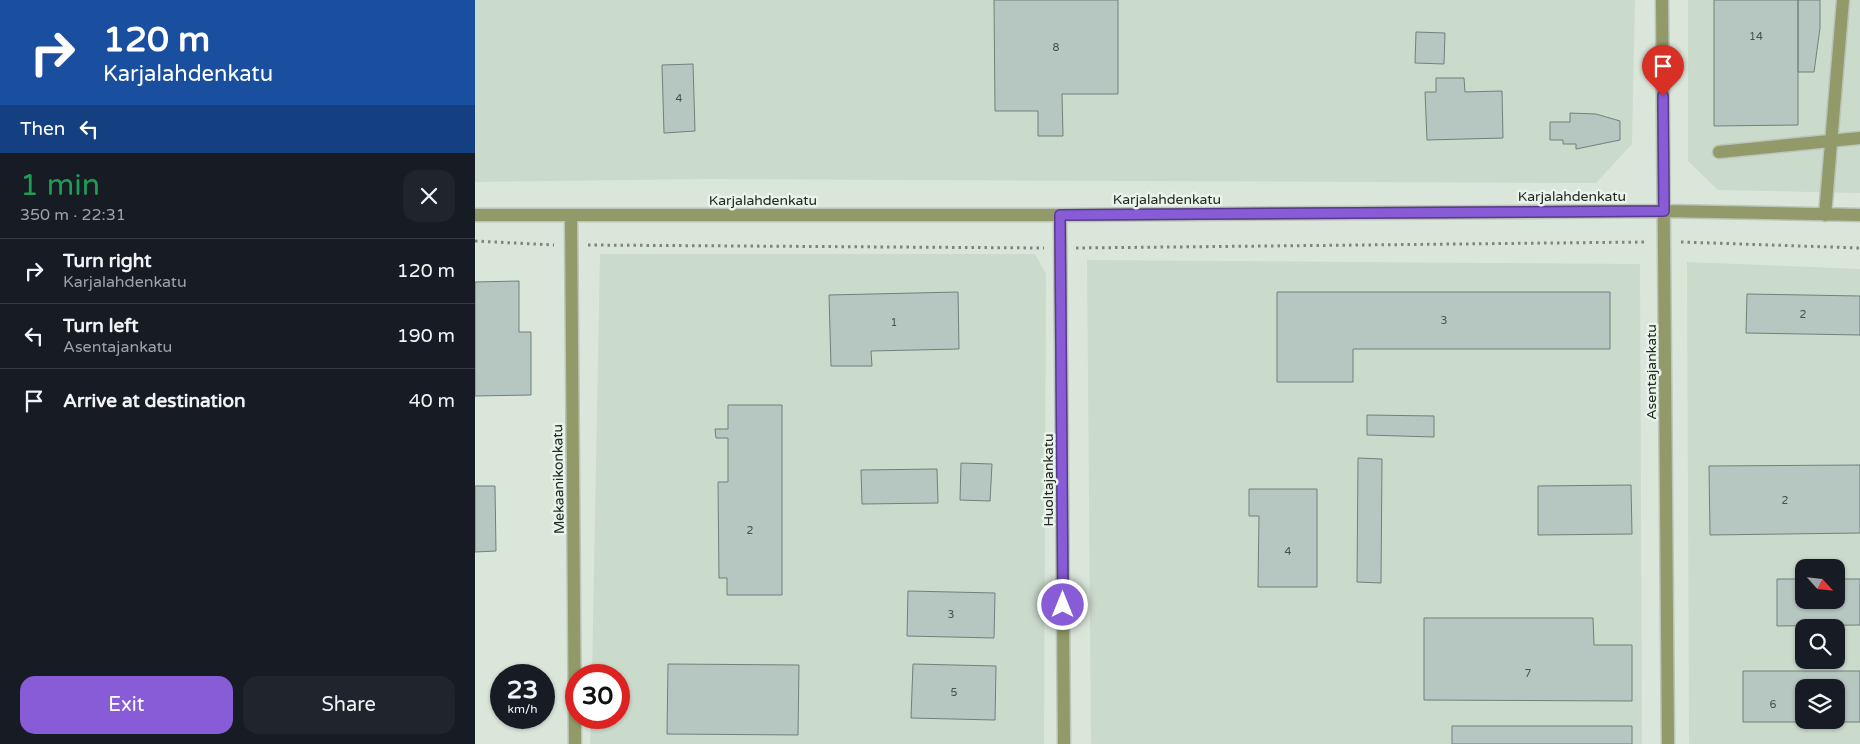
<!DOCTYPE html>
<meta charset="utf-8">
<style>
:root{--surface:#171b24;--page:#20242c;--text:#f1f3f6;--muted:#9ea1a6;--line:#363941;--accent:#875cd6}
body{margin:0;font-family:"Varela Round",sans-serif;background:var(--page);color:var(--text);height:100vh;display:flex;flex-direction:column;font-size:19px;white-space:nowrap}
*{box-sizing:border-box;margin:0}
p{font-size:16px;color:var(--muted)}
.icon{flex:none;width:28px;height:28px;fill:none;stroke:currentColor;stroke-width:2;stroke-linecap:round;stroke-linejoin:round}
.map{position:relative;flex:1;overflow:hidden}
.panel{display:flex;flex-direction:column;background:var(--surface);width:475px}
.panel>*{flex:none}
.banner{background:#1a4fa0;color:#fff;overflow:hidden}
.needle{width:32px;rotate:117deg}
.tools{position:absolute;left:1320px;top:559px;display:grid;gap:10px}
.tools a{display:grid;place-items:center;width:50px;height:50px;border-radius:10px;background:var(--surface);box-shadow:0 1px 4px #0004;font-size:25px}
.speed{position:absolute;left:15px;top:664px;display:flex;gap:10px;font-size:25px;font-weight:700;text-align:center}
.speed>*{display:grid;place-content:center;width:65px;height:65px;border-radius:50%;background:var(--surface);box-shadow:0 1px 4px #0004;line-height:1}
.speed small{font-size:12px;font-weight:400}
.speed .limit{border:8px solid #d22;background:#fff;color:#111}
.pin{position:absolute;display:grid;place-items:center;width:42px;height:42px;color:#fff;margin:-51px -21px;border-radius:50% 50% 50% 0;rotate:-45deg;box-shadow:0 0 5px #0007}
.pin .icon{rotate:45deg}
.me{position:absolute;width:55px;margin:-28px;rotate:0deg;stroke-linejoin:round;filter:drop-shadow(0 0 4px #0008)}
.turn{display:flex;align-items:center;gap:18px;height:105px;padding:0 20px;font-size:22px}
.turn .icon{width:65px;height:65px;stroke-width:2.5}
.turn b{display:block;font-size:35px;line-height:42px}
.then{display:flex;align-items:center;height:48px;padding:0 20px;background:#0003;gap:10px;font-size:19px}
.round{display:grid;place-items:center;flex:none;width:52px;height:52px;border-radius:15px;background:var(--page)}
.headline{display:flex;align-items:center;justify-content:space-between;height:85px;padding:0 20px}
h1{font-size:30px;font-weight:600;line-height:38px;color:#1e9e55}
.primary-button{display:flex;gap:10px;margin-top:auto;padding:10px 20px}
.primary-button a{flex:1;height:58px;border-radius:15px;background:var(--accent);color:#fff;font-size:20px;font-weight:600;line-height:58px;text-align:center}
.primary-button a+a{background:var(--page);color:var(--text)}
ul{padding:0;list-style:none}
li{display:flex;align-items:center;gap:15px;height:65px;padding:0 20px;border-top:1px solid var(--line)}
li div{flex:1}
li b{display:block;font-size:19px}
li em{font-style:normal}
main{display:flex;flex:1;min-height:0}
.map>svg:first-child{display:block}
.built{fill:#cadacb;fill-rule:evenodd}
.building{fill:#b6c6c1;stroke:#71807c;fill-rule:evenodd}
.lines{fill:none;stroke-linecap:round;stroke-linejoin:round}
.minor-casing{stroke:#bac4ba;stroke-width:15}
.path{stroke:#7e857e;stroke-width:3;stroke-dasharray:2.5 4;stroke-linecap:butt}
.minor{stroke:#919a68;stroke-width:12}
.route-casing{stroke:#583c8b;stroke-width:12}
.route{stroke:#875cd6;stroke-width:9}
.labels{text-anchor:middle;stroke-width:5;stroke-linejoin:round;paint-order:stroke}
.number-label{font-size:11px;fill:#49504c}
.street-label{font-size:14px;fill:#252925;stroke:#e8f4e9}
</style>
<main>
<section class="panel">
<div class="banner">
<div class="turn"><svg class="icon" aria-label="right" viewBox="0 0 24 24"><path d="M7 20v-9h11M14 6l5 5-5 5"/></svg><div><b>120 m</b>Karjalahdenkatu</div></div>
<div class="then">Then<svg class="icon" aria-label="left" viewBox="0 0 24 24"><path d="M17 20v-9H6M10 6l-5 5 5 5"/></svg></div>
</div>
<div class="headline"><div><h1>1 min</h1><p>350 m · 22:31</p></div><a class="round"><svg class="icon" aria-label="close" viewBox="0 0 24 24"><path d="M6 6l12 12M18 6L6 18"/></svg></a></div>
<ul>
<li><svg class="icon" aria-label="right" viewBox="0 0 24 24"><path d="M7 20v-9h11M14 6l5 5-5 5"/></svg><div><b>Turn right</b><p>Karjalahdenkatu</p></div><em>120 m</em></li>
<li><svg class="icon" aria-label="left" viewBox="0 0 24 24"><path d="M17 20v-9H6M10 6l-5 5 5 5"/></svg><div><b>Turn left</b><p>Asentajankatu</p></div><em>190 m</em></li>
<li><svg class="icon" aria-label="arrive" viewBox="0 0 24 24"><path d="M6 21V4h12l-3 4 3 4H6"/></svg><div><b>Arrive at destination</b></div><em>40 m</em></li>
</ul>
<div class="primary-button"><a>Exit</a><a>Share</a></div>
</section>
<div class="map">
<svg width="1385" height="744" viewBox="0 0 1385 744">
<rect width="100%" height="100%" fill="#dbe6db"/>
<path class="built" d="M 0,0 L 1160,0 L 1157,144 L 1121,183 L 232,179 L 0,182 Z
M 1213,0 L 1385,0 L 1385,193 L 1243,190 L 1213,161 Z
M 125,254 L 560,254 L 571,274 L 569,744 L 115,744 L 116,718 L 144,718 L 144,675 L 117,675 Z
M 612,260 L 1165,264 L 1167,744 L 616,744 Z
M 1212,262 L 1385,269 L 1385,744 L 1214,744 ZM 1329,568 L 1361,568 L 1361,600 L 1329,600 ZM 1329,628 L 1361,628 L 1361,660 L 1329,660 ZM 1329,688 L 1361,688 L 1361,720 L 1329,720 Z"/>
<path class="building" d="M 519,0 L 643,0 L 643,94 L 587,94 L 588,136 L 563,136 L 563,111 L 520,111 Z
M 1239,0 L 1323,0 L 1323,125 L 1239,126 Z
M 1323,0 L 1345,0 L 1345,28 L 1339,72 L 1323,72 Z
M 941,32 L 970,33 L 969,64 L 940,63 Z
M 218,64 L 220,131 L 189,133 L 187,65 Z
M 961,78 L 989,78 L 990,92 L 1027,91 L 1028,138 L 952,140 L 950,92 L 961,92 Z
M 1095,113 L 1121,114 L 1145,121 L 1145,140 L 1101,149 L 1101,144 L 1088,144 L 1088,140 L 1075,140 L 1075,122 L 1095,122 Z
M 44,281 L 44,332 L 56,332 L 56,395 L 0,396 L 0,282 Z
M 483,292 L 484,349 L 396,351 L 397,366 L 356,366 L 354,295 Z
M 802,292 L 1135,292 L 1135,349 L 878,349 L 878,382 L 802,382 Z
M 1272,294 L 1385,296 L 1385,335 L 1271,333 Z
M 253,405 L 307,405 L 307,595 L 252,595 L 252,578 L 244,578 L 243,482 L 253,482 L 253,438 L 241,438 L 240,429 L 253,429 Z
M 892,415 L 959,416 L 959,437 L 892,435 Z
M 883,458 L 907,459 L 906,583 L 882,582 Z
M 486,463 L 517,464 L 515,501 L 485,500 Z
M 1385,465 L 1385,533 L 1235,535 L 1234,466 Z
M 462,469 L 463,503 L 387,504 L 386,470 Z
M 1156,485 L 1157,534 L 1063,535 L 1063,486 Z
M 0,486 L 20,486 L 21,551 L 0,552 Z
M 774,489 L 842,489 L 842,587 L 783,587 L 784,516 L 774,516 Z
M 1302,579 L 1329,579 L 1329,600 L 1361,600 L 1361,579 L 1385,579 L 1385,625 L 1302,626 Z
M 433,591 L 520,593 L 519,638 L 432,636 Z
M 949,618 L 1118,618 L 1119,645 L 1157,645 L 1157,701 L 949,700 Z
M 193,664 L 324,665 L 323,735 L 192,734 Z
M 438,664 L 521,666 L 520,720 L 436,718 Z
M 1268,671 L 1385,671 L 1385,722 L 1268,722 ZM 1329,688 L 1361,688 L 1361,720 L 1329,720 Z
M 977,726 L 1157,726 L 1157,744 L 977,744 Z"/>
<g class="lines">
<defs>
<path id="minor" d="M 1187,0 L 1193,744
M 1244,152 L 1385,138
M 0,215 L 585,215 L 1189,211 L 1385,215
M 96,215 L 100,744
M 585,215 L 589,744
M 1350,215 L 1368,0"/>
</defs>
<use href="#minor" class="minor-casing"/>
<path class="path" d="M 0,241 L 79,245
M 1206,242 L 1385,248
M 113,245 L 569,248
M 601,248 L 1172,242"/>
<use href="#minor" class="minor"/>
</g>
<g class="lines">
<defs>
<path id="route" d="M 588,605 L 585,215 L 1189,211 L 1188,96"/>
</defs>
<use href="#route" class="route-casing"/>
<use href="#route" class="route"/>
</g>
<g class="labels">
<g class="number-label">
<text x="1281" y="40">14</text>
<text x="581" y="51">8</text>
<text x="204" y="102">4</text>
<text x="1328" y="318">2</text>
<text x="969" y="324">3</text>
<text x="419" y="326">1</text>
<text x="1310" y="504">2</text>
<text x="275" y="534">2</text>
<text x="813" y="555">4</text>
<text x="476" y="618">3</text>
<text x="1053" y="677">7</text>
<text x="479" y="696">5</text>
<text x="1298" y="708">6</text>
</g>
<g class="street-label">
<text x="1097" y="201">Karjalahdenkatu</text>
<text x="692" y="204">Karjalahdenkatu</text>
<text x="288" y="205">Karjalahdenkatu</text>
<text transform="translate(1176 372) rotate(-90)" y="5">Asentajankatu</text>
<text transform="translate(83 479) rotate(-91)" y="5">Mekaanikonkatu</text>
<text transform="translate(573 480) rotate(-90)" y="5">Huoltajankatu</text>
</g>
</g>
</svg>
<div class="tools">
<a><svg class="needle" viewBox="-14 -14 28 28"><path d="M0-13l5 13h-10z" fill="#e53935"/><path d="M0 13l5-13h-10z" fill="#9ea1a6"/></svg></a>
<a><svg class="icon" aria-label="search" viewBox="0 0 24 24"><circle cx="10" cy="10" r="6"/><path d="M15 15l6 6"/></svg></a>
<a><svg class="icon" aria-label="layers" viewBox="0 0 24 24"><path d="M12 4l9 5-9 5-9-5zM3 14l9 5 9-5"/></svg></a>
</div>
<div class="speed"><div>23<small>km/h</small></div><div class="limit">30</div></div>
<div class="pin" style="left:1188px;top:96px;background:#d93025"><svg class="icon" aria-label="arrive" viewBox="0 0 24 24"><path d="M6 21V4h12l-3 4 3 4H6"/></svg></div>
<svg class="me" style="left:588px;top:605px" viewBox="-20 -20 40 40"><circle r="17" fill="#875cd6" stroke="#fff" stroke-width="3"/><path d="M0-11L8 9 0 5-8 9z" fill="#fff"/></svg>
</div>
</main>
